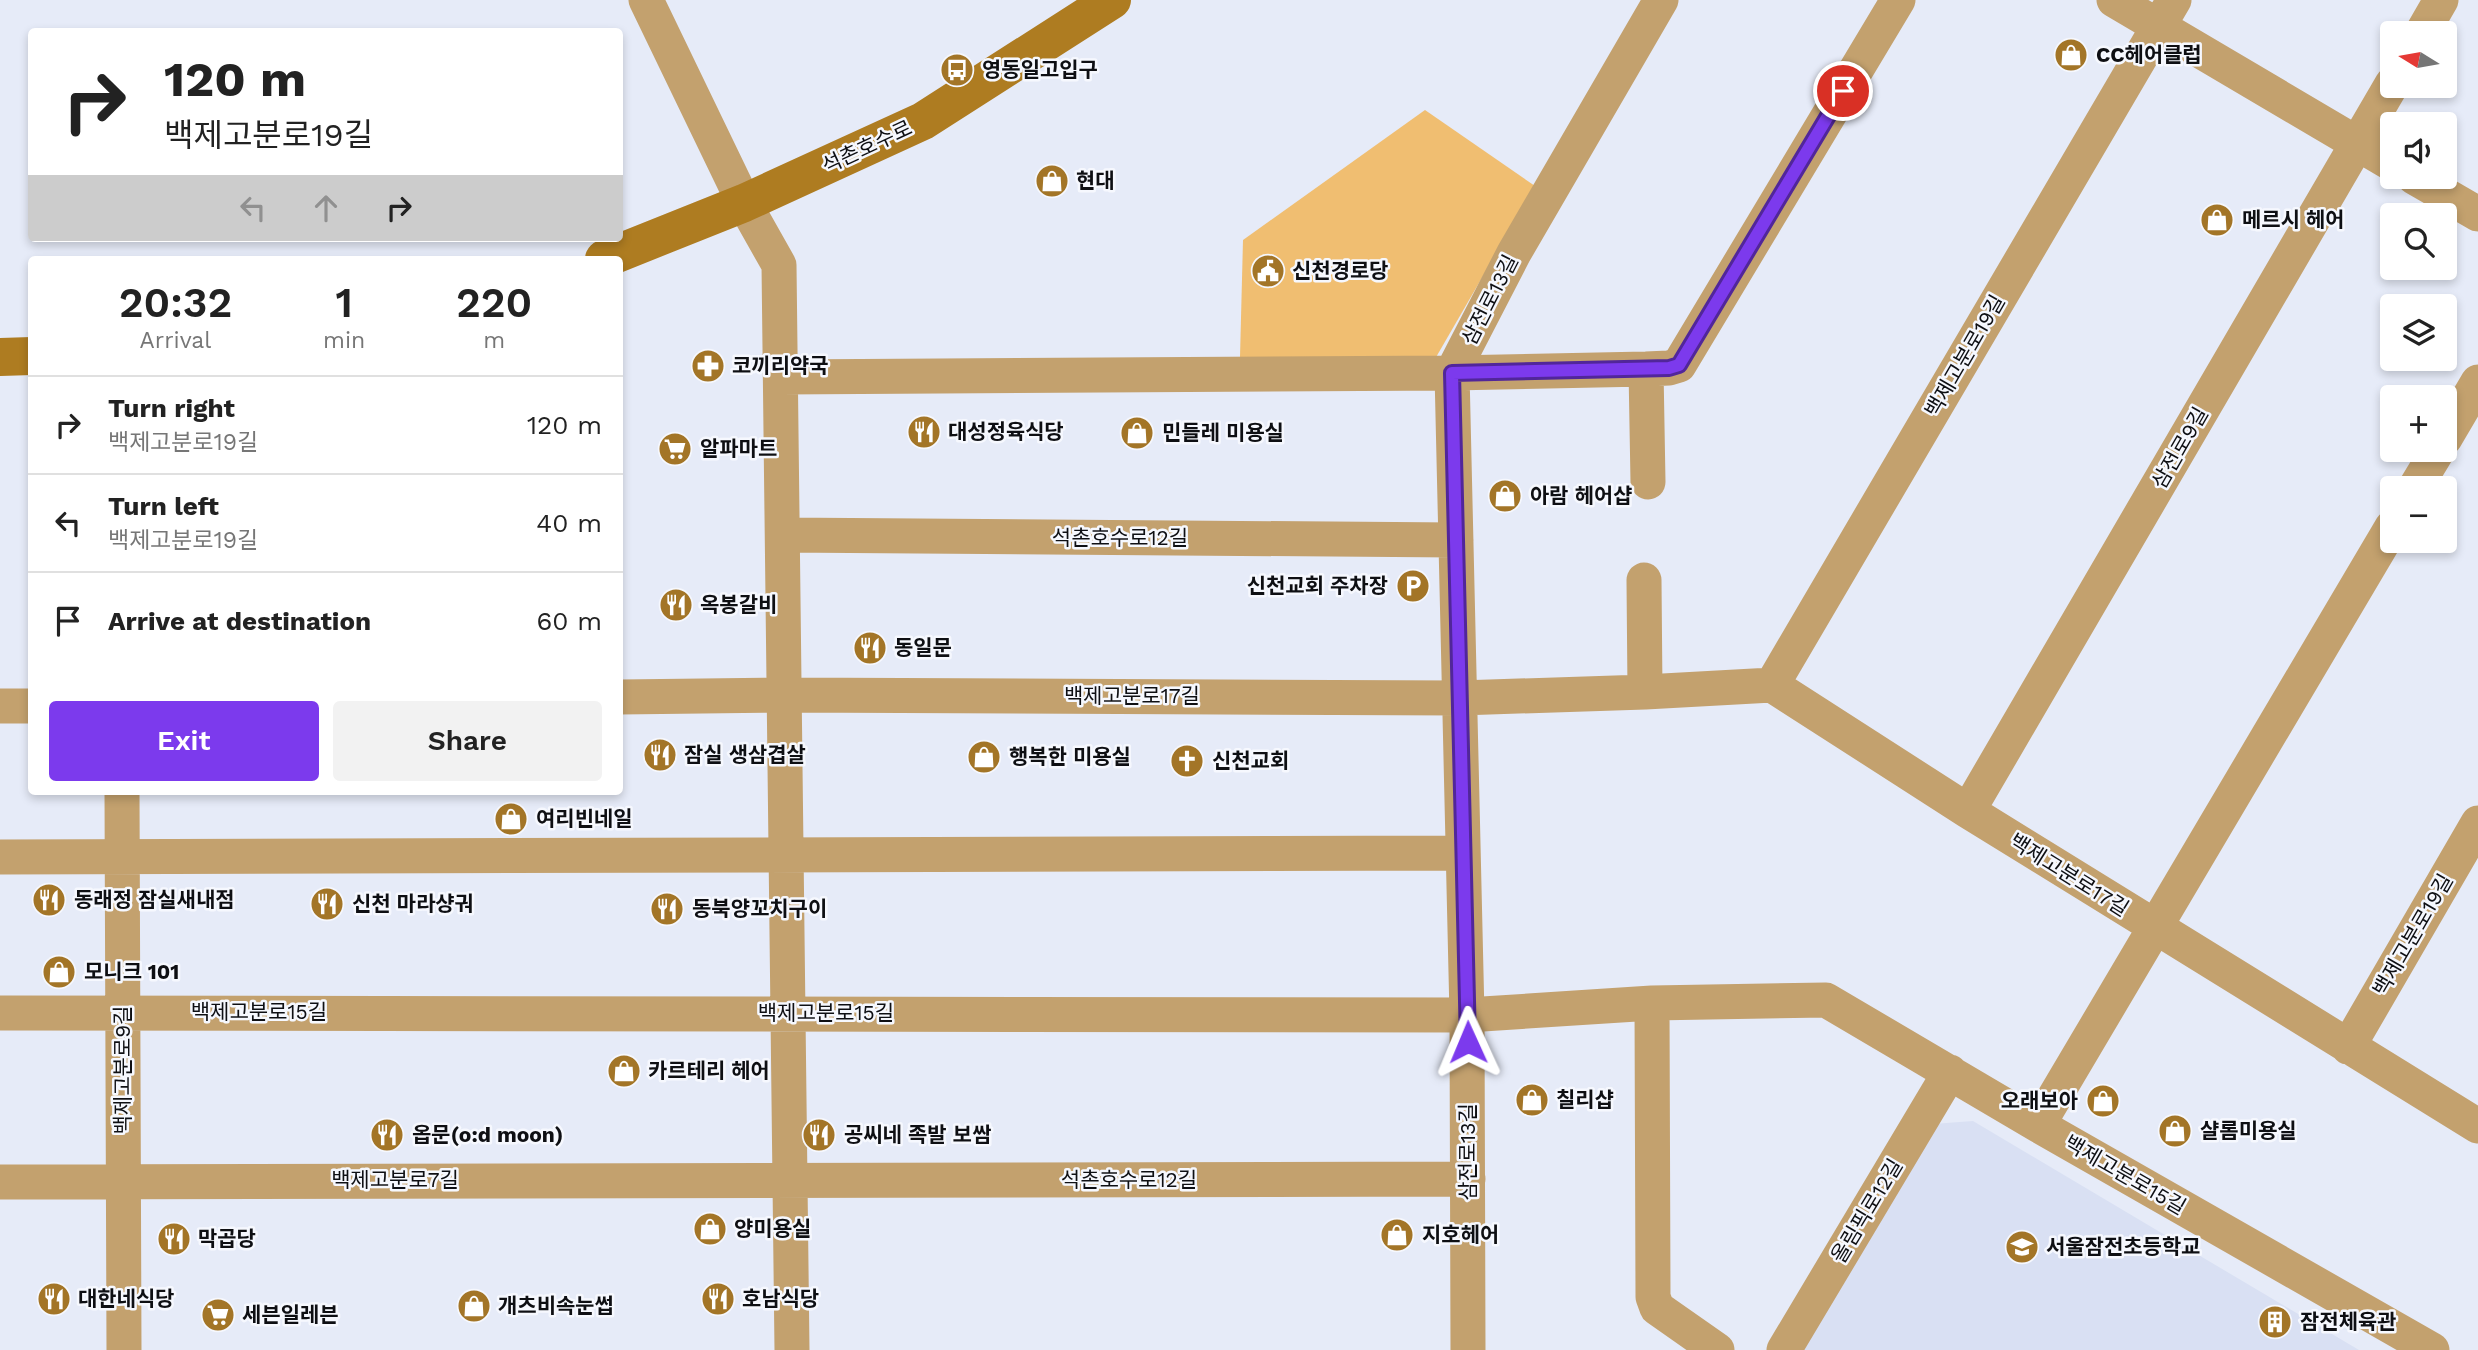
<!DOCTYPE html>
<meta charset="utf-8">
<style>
:root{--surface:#fff;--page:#f2f2f2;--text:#222;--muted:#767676;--line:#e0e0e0;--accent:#7c3aed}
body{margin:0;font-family:"Work Sans","Noto Sans KR",sans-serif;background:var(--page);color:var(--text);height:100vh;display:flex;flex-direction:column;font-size:26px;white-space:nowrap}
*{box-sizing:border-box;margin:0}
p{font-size:23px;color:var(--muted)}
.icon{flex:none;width:38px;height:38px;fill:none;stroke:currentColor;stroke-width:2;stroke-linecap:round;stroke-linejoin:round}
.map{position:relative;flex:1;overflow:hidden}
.side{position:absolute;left:28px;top:256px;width:595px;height:539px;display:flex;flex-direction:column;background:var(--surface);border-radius:7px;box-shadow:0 4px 10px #0003}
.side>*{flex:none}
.banner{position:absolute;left:28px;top:28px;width:595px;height:214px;border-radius:7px;box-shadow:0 4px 10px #0003;background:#fff;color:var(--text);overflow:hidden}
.needle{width:46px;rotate:281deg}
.buttons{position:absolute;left:2380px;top:21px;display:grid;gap:14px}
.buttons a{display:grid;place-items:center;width:77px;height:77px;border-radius:7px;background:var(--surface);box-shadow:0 4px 10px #0003;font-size:35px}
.pin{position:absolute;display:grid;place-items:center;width:60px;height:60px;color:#fff;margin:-30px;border:4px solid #fff;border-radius:50%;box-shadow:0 2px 7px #0007}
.me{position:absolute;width:77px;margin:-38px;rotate:359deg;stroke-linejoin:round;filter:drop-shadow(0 0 5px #0008)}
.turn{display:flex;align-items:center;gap:24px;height:147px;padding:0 21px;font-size:32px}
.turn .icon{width:91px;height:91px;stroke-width:2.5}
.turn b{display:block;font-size:49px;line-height:60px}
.lanes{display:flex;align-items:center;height:66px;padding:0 21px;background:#0003;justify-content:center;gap:35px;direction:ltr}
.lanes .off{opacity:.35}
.eta{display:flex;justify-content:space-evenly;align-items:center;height:119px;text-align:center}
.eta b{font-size:42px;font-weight:600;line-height:49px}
.primary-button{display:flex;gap:14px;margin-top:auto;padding:14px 21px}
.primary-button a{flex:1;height:80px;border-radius:7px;background:var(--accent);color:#fff;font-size:28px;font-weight:600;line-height:80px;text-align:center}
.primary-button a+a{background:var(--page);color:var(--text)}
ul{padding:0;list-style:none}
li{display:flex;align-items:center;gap:21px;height:98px;padding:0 21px;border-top:2px solid var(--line)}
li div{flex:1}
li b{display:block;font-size:26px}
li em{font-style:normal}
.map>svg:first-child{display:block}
.built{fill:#d9e0f3}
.green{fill:#f0be71}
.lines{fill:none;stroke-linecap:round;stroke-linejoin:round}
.street{stroke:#c3a16e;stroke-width:35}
.secondary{stroke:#ae7c21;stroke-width:38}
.route-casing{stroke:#51269a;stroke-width:18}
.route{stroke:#7c3aed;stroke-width:12}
.labels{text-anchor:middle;stroke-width:5;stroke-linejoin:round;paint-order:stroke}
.poi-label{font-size:21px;font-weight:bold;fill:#0e0f13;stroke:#f6f8fe;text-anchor:start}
.street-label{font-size:21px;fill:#0e0f13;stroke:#f6f8fe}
</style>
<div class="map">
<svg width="2478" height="1350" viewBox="0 0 2478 1350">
<rect width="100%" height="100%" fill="#e6ebf8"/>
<path class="built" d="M 1973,1121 L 2207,1260 L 2359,1350 L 1797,1350 L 1933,1124 Z"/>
<path class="green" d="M 1425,110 L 1535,186 L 1435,359 L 1240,357 L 1243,240 Z"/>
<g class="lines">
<path class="street" d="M 646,0 L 744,203 L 779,265 L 792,1350
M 2114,0 L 2392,164
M 2422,33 L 2441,0
M 2414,177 L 2478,214
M 1646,369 L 1648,482
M 781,377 L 1452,373 L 1646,369 L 1669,368 L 1679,365 L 1898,0
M 2445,438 L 2478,382
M 2415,488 L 2438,450
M 783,535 L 1456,540
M 1644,580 L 1645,692
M 1772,685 L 2174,0
M 620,697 L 784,695 L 1460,698 L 1645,692 L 1772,685 L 1968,811 L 2478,1126
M 0,706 L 32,706
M 122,791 L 124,1350
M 1968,811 L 2392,84
M 0,857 L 1463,853
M 1652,1003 L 1653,1297 L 1657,1308 L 1717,1350
M 0,1013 L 1467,1015 L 1652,1003 L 1826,1000 L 2038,1125 L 2432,1350
M 2348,1047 L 2478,823
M 2038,1125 L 2392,527
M 0,1182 L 1468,1179
M 1468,1350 L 1467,1015 L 1452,373 L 1514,253 L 1661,0
M 1784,1350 L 1950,1072"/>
<path class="secondary" d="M 604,259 L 744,203 L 923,121 L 1112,0
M 0,357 L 32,356"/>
</g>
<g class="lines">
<defs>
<path id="route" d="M 1468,1042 L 1452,373 L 1669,368 L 1679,365 L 1843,91"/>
</defs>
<use href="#route" class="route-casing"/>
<use href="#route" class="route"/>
</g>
<defs>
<symbol id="shop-disc" viewBox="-11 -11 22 22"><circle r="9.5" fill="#a37527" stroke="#f6f8fe"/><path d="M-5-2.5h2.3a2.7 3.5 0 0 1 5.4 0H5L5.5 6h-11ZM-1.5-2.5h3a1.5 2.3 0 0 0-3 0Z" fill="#fff"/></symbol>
<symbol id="bus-disc" viewBox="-11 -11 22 22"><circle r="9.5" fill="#a37527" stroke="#f6f8fe"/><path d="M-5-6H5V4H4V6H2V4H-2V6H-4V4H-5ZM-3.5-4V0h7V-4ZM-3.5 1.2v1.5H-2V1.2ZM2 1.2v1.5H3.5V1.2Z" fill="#fff"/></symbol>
<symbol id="civic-disc" viewBox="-11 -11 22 22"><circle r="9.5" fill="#a37527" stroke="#f6f8fe"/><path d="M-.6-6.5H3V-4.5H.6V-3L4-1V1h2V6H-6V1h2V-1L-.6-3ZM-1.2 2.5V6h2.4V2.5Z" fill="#fff"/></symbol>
<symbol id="pharmacy-disc" viewBox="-11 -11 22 22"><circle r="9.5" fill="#a37527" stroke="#f6f8fe"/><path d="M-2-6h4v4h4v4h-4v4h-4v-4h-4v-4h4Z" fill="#fff"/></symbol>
<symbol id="restaurant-disc" viewBox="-11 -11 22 22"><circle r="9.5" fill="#a37527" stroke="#f6f8fe"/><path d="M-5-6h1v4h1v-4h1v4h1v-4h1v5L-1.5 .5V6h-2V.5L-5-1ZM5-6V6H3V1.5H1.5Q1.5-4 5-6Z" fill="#fff"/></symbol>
<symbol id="supermarket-disc" viewBox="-11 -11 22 22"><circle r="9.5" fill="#a37527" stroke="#f6f8fe"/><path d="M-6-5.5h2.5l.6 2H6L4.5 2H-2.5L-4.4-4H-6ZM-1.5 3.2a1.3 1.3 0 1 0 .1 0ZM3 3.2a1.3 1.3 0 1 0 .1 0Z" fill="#fff"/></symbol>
<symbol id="parking-disc" viewBox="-11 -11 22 22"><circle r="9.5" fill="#a37527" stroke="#f6f8fe"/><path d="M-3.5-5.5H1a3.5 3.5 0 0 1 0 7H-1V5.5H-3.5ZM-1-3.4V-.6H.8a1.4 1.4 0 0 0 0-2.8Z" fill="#fff"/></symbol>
<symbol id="church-disc" viewBox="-11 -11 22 22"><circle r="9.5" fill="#a37527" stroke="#f6f8fe"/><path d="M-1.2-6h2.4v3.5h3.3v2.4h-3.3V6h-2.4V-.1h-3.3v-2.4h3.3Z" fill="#fff"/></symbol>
<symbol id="school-disc" viewBox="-11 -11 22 22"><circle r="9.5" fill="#a37527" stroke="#f6f8fe"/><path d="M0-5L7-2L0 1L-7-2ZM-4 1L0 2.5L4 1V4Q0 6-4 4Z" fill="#fff"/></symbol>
<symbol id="building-disc" viewBox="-11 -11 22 22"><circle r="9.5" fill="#a37527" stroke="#f6f8fe"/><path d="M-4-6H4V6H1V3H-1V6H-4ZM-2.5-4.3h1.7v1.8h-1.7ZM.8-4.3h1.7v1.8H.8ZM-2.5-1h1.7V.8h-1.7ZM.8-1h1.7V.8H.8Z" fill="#fff"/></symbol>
</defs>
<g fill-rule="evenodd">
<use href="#shop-disc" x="2052" y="36" width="38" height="38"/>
<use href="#bus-disc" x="938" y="51" width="38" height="38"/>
<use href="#shop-disc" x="1033" y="162" width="38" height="38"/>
<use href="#shop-disc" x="2198" y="201" width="38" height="38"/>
<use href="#civic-disc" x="1249" y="252" width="38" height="38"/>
<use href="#pharmacy-disc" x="689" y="347" width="38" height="38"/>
<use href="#restaurant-disc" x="905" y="413" width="38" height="38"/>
<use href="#shop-disc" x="1118" y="414" width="38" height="38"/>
<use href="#supermarket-disc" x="656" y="430" width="38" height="38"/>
<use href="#shop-disc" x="1486" y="477" width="38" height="38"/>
<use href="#parking-disc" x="1394" y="567" width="38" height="38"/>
<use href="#restaurant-disc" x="657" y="586" width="38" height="38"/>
<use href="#restaurant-disc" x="851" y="629" width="38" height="38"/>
<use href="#restaurant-disc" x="641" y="736" width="38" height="38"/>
<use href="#shop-disc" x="965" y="738" width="38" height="38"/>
<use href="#church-disc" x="1168" y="742" width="38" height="38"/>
<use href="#shop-disc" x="492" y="800" width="38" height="38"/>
<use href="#restaurant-disc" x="30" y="881" width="38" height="38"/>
<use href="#restaurant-disc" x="308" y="885" width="38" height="38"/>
<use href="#restaurant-disc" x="648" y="890" width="38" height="38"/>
<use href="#shop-disc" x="40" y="953" width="38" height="38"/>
<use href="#shop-disc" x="605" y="1052" width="38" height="38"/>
<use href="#shop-disc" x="1513" y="1081" width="38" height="38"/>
<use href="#shop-disc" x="2084" y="1082" width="38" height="38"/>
<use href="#shop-disc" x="2156" y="1112" width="38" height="38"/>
<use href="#restaurant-disc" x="368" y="1116" width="38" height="38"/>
<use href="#restaurant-disc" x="800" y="1116" width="38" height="38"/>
<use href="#shop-disc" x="691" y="1210" width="38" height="38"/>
<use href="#shop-disc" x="1378" y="1216" width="38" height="38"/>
<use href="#restaurant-disc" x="155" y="1220" width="38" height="38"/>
<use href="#school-disc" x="2003" y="1228" width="38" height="38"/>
<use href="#restaurant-disc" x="35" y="1280" width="38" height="38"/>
<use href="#restaurant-disc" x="699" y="1280" width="38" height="38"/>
<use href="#shop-disc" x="455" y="1287" width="38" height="38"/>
<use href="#supermarket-disc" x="199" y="1296" width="38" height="38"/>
<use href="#building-disc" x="2256" y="1303" width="38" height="38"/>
</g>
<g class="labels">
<g class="poi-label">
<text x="2096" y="62">CC헤어클럽</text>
<text x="982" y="77">영동일고입구</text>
<text x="1076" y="188">현대</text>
<text x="2242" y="227">메르시 헤어</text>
<text x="1292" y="278">신천경로당</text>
<text x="732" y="373">코끼리약국</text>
<text x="948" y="439">대성정육식당</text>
<text x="1162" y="440">민들레 미용실</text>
<text x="700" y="456">알파마트</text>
<text x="1530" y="503">아람 헤어샵</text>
<text x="1388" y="593" text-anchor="end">신천교회 주차장</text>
<text x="700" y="612">옥봉갈비</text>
<text x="894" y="655">동일문</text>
<text x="684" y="762">잠실 생삼겹살</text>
<text x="1009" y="764">행복한 미용실</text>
<text x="1212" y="768">신천교회</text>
<text x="536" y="826">여리빈네일</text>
<text x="74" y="907">동래정 잠실새내점</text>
<text x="352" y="911">신천 마라샹궈</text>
<text x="692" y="916">동북양꼬치구이</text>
<text x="84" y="979">모니크 101</text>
<text x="648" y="1078">카르테리 헤어</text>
<text x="1556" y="1107">칠리샵</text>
<text x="2078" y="1108" text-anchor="end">오래보아</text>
<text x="2200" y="1138">샬롬미용실</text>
<text x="412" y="1142">옵문(o:d moon)</text>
<text x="844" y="1142">공씨네 족발 보쌈</text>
<text x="734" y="1236">양미용실</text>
<text x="1422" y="1242">지호헤어</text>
<text x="198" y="1246">막곱당</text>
<text x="2046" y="1254">서울잠전초등학교</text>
<text x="78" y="1306">대한네식당</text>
<text x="742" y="1306">호남식당</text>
<text x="498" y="1313">개츠비속눈썹</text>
<text x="242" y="1322">세븐일레븐</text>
<text x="2300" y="1329">잠전체육관</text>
</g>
<g class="street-label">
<text transform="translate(867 147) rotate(-25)" y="7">석촌호수로</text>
<text transform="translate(1490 300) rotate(-63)" y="7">삼전로13길</text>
<text transform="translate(1965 356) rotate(-60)" y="7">백제고분로19길</text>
<text transform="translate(2180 448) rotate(-60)" y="7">삼전로9길</text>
<text x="1120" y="545">석촌호수로12길</text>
<text x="1132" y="703">백제고분로17길</text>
<text transform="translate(2069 875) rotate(32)" y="7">백제고분로17길</text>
<text transform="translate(2413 935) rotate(-60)" y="7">백제고분로19길</text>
<text x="259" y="1019">백제고분로15길</text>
<text x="826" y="1020">백제고분로15길</text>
<text transform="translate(123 1070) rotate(-90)" y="7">백제고분로9길</text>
<text transform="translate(1468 1152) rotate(-90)" y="7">삼전로13길</text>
<text transform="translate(2125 1175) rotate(30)" y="7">백제고분로15길</text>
<text x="395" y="1187">백제고분로7길</text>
<text x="1129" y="1187">석촌호수로12길</text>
<text transform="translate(1867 1211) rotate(-59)" y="7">올림픽로12길</text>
</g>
</g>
</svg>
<div class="buttons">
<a><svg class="needle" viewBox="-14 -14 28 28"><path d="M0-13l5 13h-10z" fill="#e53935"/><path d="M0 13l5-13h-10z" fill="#767676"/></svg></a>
<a><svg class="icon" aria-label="sound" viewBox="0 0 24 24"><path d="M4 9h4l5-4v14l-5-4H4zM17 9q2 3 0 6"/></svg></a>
<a><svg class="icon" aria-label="search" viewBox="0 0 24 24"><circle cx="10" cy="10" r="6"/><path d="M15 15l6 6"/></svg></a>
<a><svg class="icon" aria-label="layers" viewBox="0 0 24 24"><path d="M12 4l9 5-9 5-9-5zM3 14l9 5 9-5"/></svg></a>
<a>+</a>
<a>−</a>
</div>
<div class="pin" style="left:1843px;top:91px;background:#d93025"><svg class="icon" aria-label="arrive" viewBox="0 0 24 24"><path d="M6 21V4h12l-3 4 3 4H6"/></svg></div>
<svg class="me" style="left:1468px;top:1042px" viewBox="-20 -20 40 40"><path d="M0-17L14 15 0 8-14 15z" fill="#7c3aed" stroke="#fff" stroke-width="4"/></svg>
<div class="banner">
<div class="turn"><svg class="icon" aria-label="right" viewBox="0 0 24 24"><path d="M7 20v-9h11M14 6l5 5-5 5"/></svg><div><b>120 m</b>백제고분로19길</div></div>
<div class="lanes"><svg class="icon off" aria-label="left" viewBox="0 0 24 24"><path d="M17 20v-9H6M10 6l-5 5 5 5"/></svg><svg class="icon off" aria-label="ahead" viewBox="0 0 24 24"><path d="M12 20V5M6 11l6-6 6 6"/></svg><svg class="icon" aria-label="right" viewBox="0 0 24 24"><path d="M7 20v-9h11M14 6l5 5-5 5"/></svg></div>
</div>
<section class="side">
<div class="eta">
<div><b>20:32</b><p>Arrival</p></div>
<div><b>1</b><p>min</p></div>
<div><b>220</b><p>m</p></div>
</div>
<ul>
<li><svg class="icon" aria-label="right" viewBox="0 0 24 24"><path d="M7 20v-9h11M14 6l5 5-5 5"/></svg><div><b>Turn right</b><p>백제고분로19길</p></div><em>120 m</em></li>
<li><svg class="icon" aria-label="left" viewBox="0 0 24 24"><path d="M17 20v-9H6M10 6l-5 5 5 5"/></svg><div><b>Turn left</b><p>백제고분로19길</p></div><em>40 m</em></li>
<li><svg class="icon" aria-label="arrive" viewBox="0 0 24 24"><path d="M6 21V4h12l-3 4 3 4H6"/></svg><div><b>Arrive at destination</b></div><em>60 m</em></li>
</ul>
<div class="primary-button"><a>Exit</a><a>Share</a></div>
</section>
</div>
